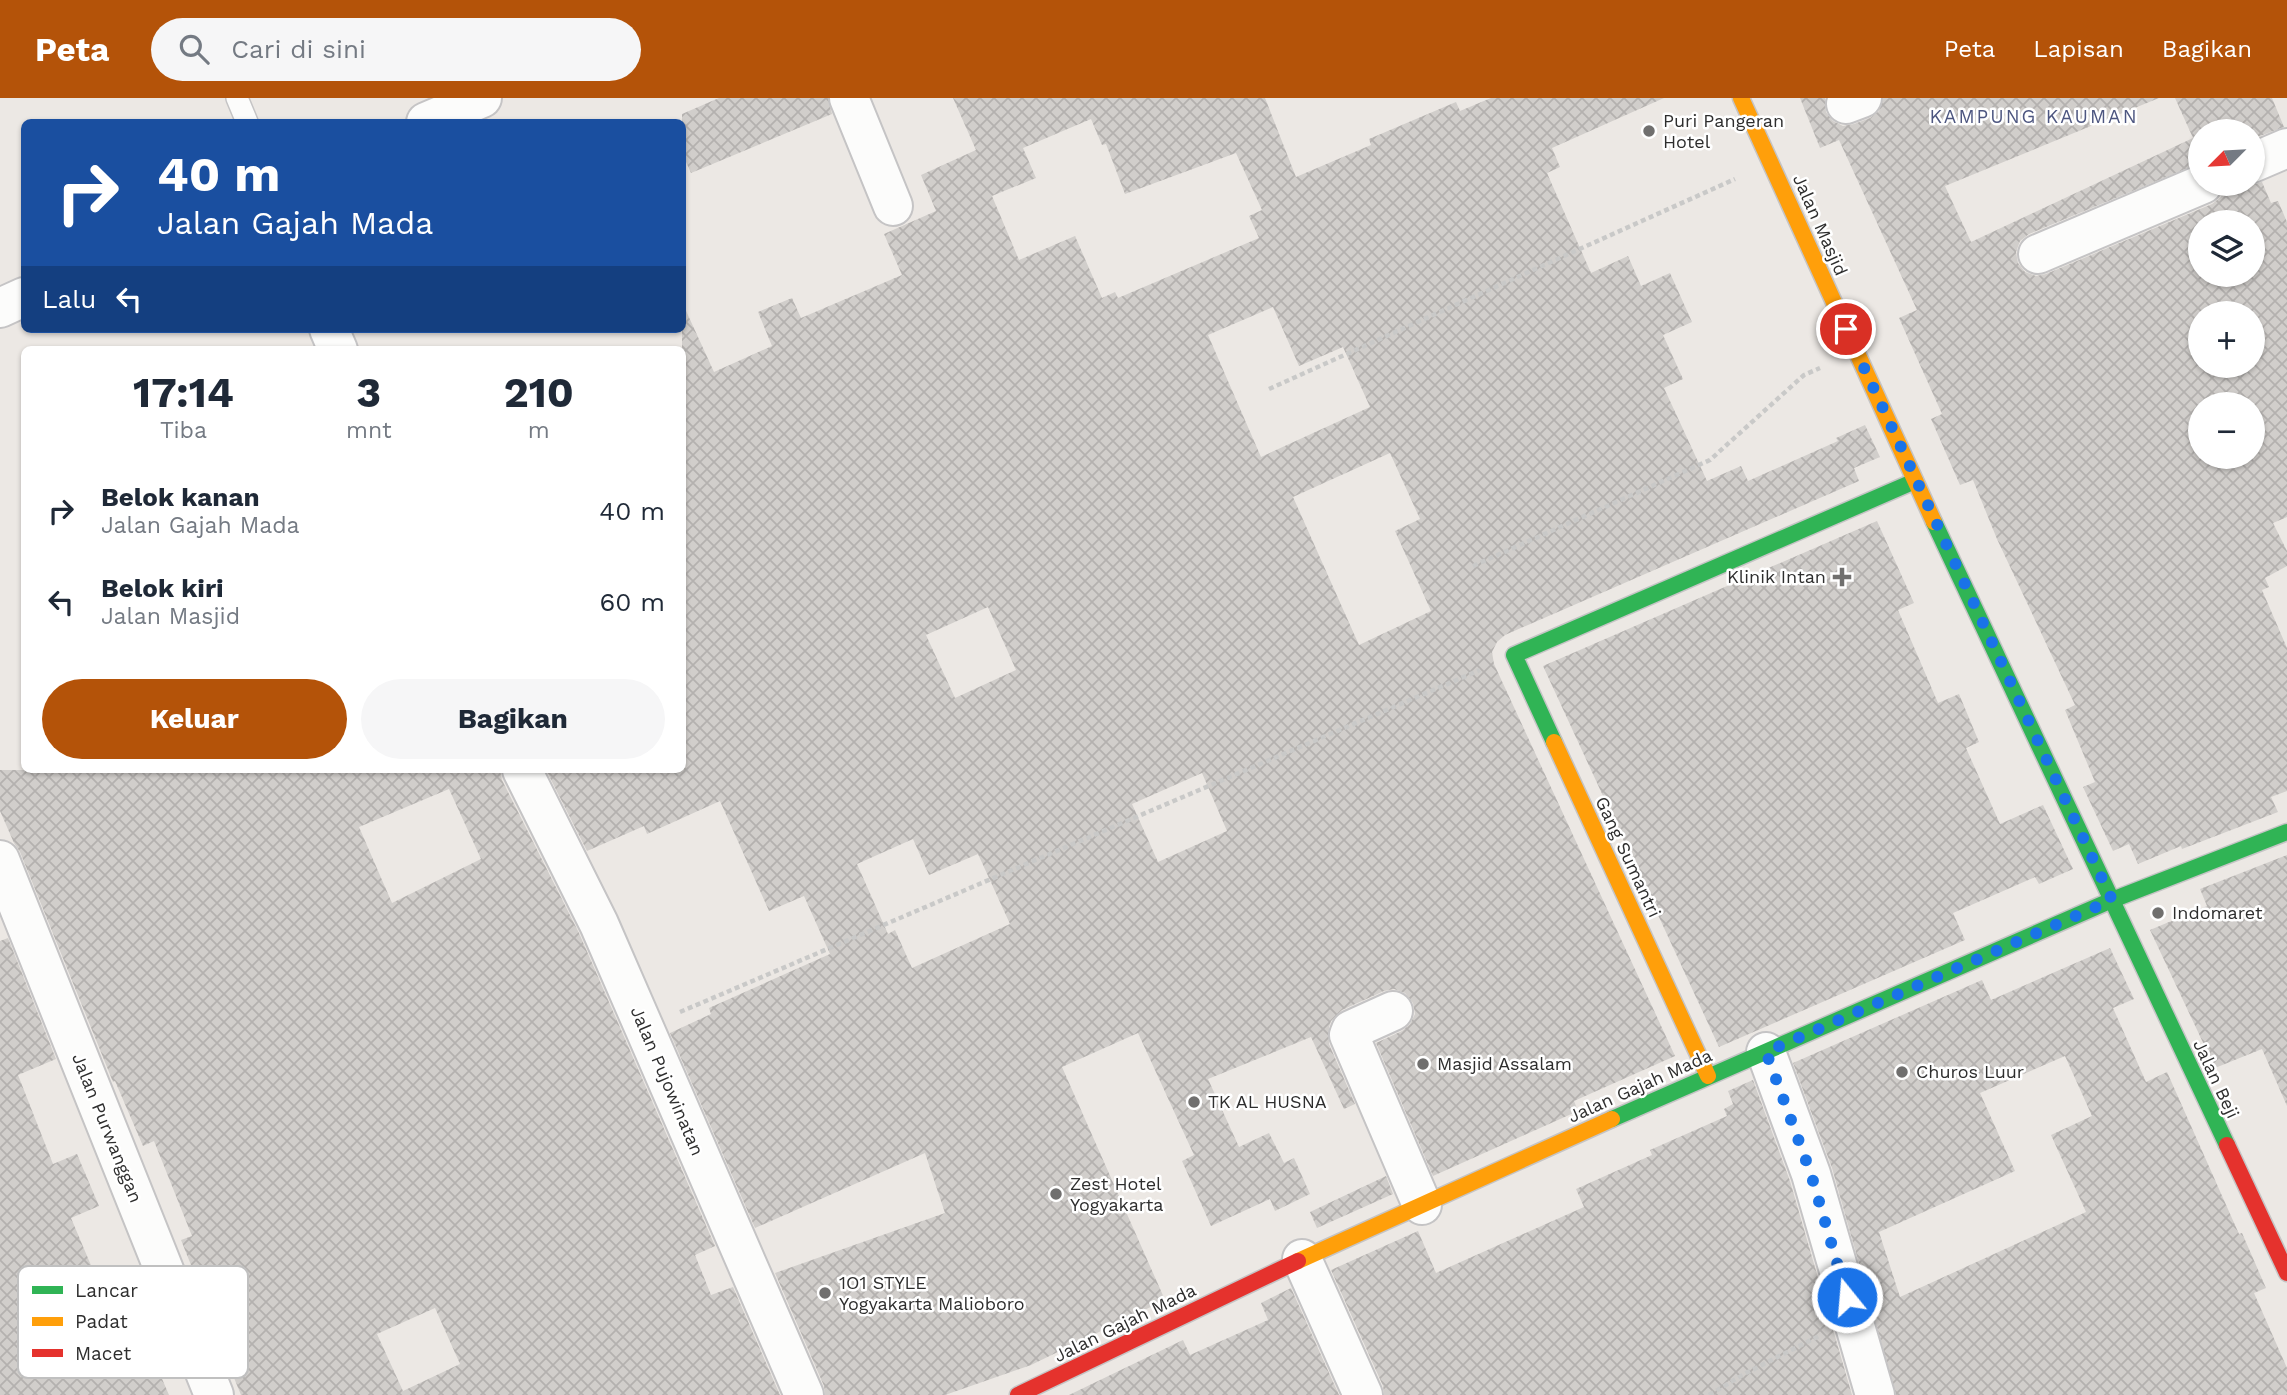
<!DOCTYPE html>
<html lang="id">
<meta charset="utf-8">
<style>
:root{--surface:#fff;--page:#f6f6f7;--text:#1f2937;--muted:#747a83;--accent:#b45309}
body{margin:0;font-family:"Work Sans",sans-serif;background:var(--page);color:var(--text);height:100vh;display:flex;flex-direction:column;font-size:26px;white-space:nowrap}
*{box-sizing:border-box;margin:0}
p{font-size:23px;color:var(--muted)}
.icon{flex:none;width:38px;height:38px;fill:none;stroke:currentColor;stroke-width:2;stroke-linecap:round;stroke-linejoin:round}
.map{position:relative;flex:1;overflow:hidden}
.drawer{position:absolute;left:21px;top:248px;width:665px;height:427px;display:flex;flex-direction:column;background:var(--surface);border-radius:10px;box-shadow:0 2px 5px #0004}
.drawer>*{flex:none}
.hud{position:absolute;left:21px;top:21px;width:665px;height:214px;border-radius:10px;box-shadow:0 2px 5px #0004;background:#1a4fa0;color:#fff;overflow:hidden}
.needle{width:46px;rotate:246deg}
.controls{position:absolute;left:2188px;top:21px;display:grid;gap:14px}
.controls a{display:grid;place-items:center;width:77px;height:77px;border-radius:50%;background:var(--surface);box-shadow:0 2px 5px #0004;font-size:35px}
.pin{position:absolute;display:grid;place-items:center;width:60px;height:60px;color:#fff;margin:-30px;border:4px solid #fff;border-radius:50%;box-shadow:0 2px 7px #0007}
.me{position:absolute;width:77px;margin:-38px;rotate:343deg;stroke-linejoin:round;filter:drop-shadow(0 0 5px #0008)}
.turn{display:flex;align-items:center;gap:24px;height:147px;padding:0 21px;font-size:32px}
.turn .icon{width:91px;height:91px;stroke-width:2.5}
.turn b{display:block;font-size:49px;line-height:60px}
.then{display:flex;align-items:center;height:66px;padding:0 21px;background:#0003;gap:14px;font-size:26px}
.eta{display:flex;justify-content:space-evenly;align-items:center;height:119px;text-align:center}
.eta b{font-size:42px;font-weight:700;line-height:49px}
.primary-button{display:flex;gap:14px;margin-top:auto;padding:14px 21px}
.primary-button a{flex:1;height:80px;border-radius:42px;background:var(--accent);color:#fff;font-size:28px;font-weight:700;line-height:80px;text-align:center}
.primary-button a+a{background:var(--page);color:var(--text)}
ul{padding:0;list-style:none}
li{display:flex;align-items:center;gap:21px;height:91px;padding:0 21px}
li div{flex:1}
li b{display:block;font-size:26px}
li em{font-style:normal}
header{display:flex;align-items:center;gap:42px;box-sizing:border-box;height:98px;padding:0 35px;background:var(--accent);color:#fff}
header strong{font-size:33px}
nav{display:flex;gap:38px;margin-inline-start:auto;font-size:24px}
.search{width:490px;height:63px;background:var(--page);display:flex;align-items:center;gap:18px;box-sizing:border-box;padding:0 24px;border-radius:38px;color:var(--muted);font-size:26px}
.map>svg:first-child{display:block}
.building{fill:url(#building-cross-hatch);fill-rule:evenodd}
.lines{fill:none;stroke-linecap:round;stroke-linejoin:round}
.lane-casing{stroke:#c5c4c5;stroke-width:24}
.street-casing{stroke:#c5c4c5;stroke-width:42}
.fast-casing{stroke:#c5c4c5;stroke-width:19}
.slow-casing{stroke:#c5c4c5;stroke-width:19}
.jam-casing{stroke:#c5c4c5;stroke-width:19}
.path{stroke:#c9c9c8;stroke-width:4.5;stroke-dasharray:5 3.5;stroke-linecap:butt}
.lane{stroke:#fcfcfb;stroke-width:21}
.street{stroke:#fcfcfb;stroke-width:38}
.fast{stroke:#30b455;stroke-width:16}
.slow{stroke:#ff9f0a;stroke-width:16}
.jam{stroke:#e5322d;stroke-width:16}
.route{stroke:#1a73e8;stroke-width:12;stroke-dasharray:0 21.6}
.poi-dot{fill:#706f6e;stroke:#fff;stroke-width:2.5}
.labels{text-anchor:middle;stroke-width:5;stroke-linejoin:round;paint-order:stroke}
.poi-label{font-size:18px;fill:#2e2e2e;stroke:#fff;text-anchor:start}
.street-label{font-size:18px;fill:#2e2e2e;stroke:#fff}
.neighbourhood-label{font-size:19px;letter-spacing:2px;fill:#4d5680;stroke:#fff}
.key{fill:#fff;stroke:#c0c0c0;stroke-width:2}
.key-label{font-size:19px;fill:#2e2e2e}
</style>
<header>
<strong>Peta</strong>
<div class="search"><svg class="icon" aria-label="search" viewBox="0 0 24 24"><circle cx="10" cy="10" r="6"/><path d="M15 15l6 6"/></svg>Cari di sini</div>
<nav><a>Peta</a><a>Lapisan</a><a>Bagikan</a></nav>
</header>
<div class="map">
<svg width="2287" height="1297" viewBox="0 0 2287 1297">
<defs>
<pattern id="building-cross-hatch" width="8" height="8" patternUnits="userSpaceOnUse" patternTransform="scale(1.75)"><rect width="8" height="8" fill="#d1cecb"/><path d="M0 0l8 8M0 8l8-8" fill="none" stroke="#b4b1af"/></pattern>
</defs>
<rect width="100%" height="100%" fill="#ece8e4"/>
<path class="building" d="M 719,0 L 828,0 L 832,16 L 691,75 L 682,55 L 682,16 Z
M 953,0 L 1265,0 L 1296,79 L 1371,47 L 1369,41 L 1456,4 L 1460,13 L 1491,0 L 1664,0 L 1552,50 L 1560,69 L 1547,75 L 1591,175 L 1628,158 L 1641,188 L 1670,175 L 1692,224 L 1663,237 L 1683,281 L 1664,290 L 1707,383 L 1741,368 L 1748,383 L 1838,343 L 1836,340 L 1865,327 L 1880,359 L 1854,370 L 1859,383 L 1505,537 L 1497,544 L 1492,554 L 1494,566 L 1675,958 L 1574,1003 L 1578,1013 L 1433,1078 L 1376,945 L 1402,933 L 1410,926 L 1415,916 L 1413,905 L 1405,895 L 1394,891 L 1384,893 L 1342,912 L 1331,923 L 1329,929 L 1329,946 L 1355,1006 L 1344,1011 L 1311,939 L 1208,981 L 1239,1049 L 1269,1035 L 1284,1065 L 1294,1060 L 1310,1096 L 1275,1113 L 1270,1101 L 1211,1128 L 1182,1063 L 1194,1057 L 1138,935 L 1062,969 L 1165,1202 L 1031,1267 L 945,1297 L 825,1297 L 824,1288 L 775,1175 L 945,1115 L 925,1055 L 755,1130 L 670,935 L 711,916 L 709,910 L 830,856 L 804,798 L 769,813 L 720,703 L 647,736 L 644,728 L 587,753 L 546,672 L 682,672 L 682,204 L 714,274 L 772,248 L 758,214 L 792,200 L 801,220 L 902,177 L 884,136 L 936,113 L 921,77 L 976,52 ZM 1091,21 L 1102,47 L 1106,46 L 1125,96 L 1236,55 L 1262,112 L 1249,118 L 1259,140 L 1118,200 L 1115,194 L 1102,200 L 1075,138 L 1019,162 L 992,98 L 1036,80 L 1023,50 ZM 1273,209 L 1299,268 L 1343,249 L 1370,309 L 1261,359 L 1208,237 ZM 1390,355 L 1420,421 L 1395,433 L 1431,513 L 1359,547 L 1293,399 ZM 988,509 L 1016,572 L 955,600 L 926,537 ZM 1202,675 L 1227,733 L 1158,764 L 1132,706 ZM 913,741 L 929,777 L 978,756 L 1010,826 L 912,870 L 895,832 L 888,836 L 857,766 Z
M 1800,0 L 1825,0 L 1826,14 L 1833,23 L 1843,28 L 1854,26 L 1870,20 L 1879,13 L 1883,0 L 2159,0 L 1945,88 L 1971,144 L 2193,40 L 2175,0 L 2272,0 L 2284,29 L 2252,41 L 2252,33 L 2200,33 L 2200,65 L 2029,136 L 2020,143 L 2016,154 L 2018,165 L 2025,174 L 2036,178 L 2046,176 L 2212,106 L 2221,99 L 2224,86 L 2250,87 L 2262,84 L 2271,105 L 2278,103 L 2287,124 L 2287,419 L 2273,425 L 2287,453 L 2287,468 L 2265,480 L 2269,489 L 2262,492 L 2287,550 L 2287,693 L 2271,699 L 2278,714 L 2182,751 L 2181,748 L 2138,766 L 2129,746 L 2113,753 L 2083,689 L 2095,684 L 2065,612 L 2075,607 L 1997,441 L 1973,382 L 1960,387 L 1931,321 L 1942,316 L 1899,220 L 1917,212 L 1839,42 L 1820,50 ZM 2200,124 L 2252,124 L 2252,177 L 2200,177 ZM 2200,215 L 2252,215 L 2252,268 L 2200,268 ZM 2200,306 L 2252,306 L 2252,359 L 2200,359 Z
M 1877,423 L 1914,505 L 1898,512 L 1938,605 L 1959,596 L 1979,644 L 1966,650 L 2000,726 L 2043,707 L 2073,771 L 2039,786 L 2035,779 L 1953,815 L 1965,842 L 1719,949 L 1543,568 Z
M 0,672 L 500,672 L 502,682 L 579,835 L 715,1148 L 695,1157 L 711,1197 L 733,1189 L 780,1297 L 241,1297 L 228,1265 L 237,1261 L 204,1185 L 199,1187 L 181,1142 L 192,1138 L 154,1043 L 143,1048 L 115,983 L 113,984 L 20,754 L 14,745 L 0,713 ZM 449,691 L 481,761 L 392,805 L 359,729 ZM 435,1210 L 460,1266 L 403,1293 L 377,1236 Z
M 2287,757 L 2287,1008 L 2262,951 L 2215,970 L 2150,832 L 2207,808 L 2200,791 Z
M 8,840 L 56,961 L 18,977 L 53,1066 L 77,1056 L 99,1108 L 71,1120 L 112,1217 L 138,1206 L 151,1236 L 144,1239 L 169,1297 L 0,1297 L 0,843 Z
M 2110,850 L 2134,901 L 2113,910 L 2146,984 L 2167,974 L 2239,1136 L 2242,1135 L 2266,1190 L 2254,1195 L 2287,1270 L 2287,1297 L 1896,1297 L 1832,1070 L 1793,965 L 1982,882 L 1991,902 ZM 2065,958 L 2092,1018 L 2051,1037 L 2086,1114 L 1900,1199 L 1879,1134 L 2015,1073 L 1980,995 Z
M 1753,982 L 1790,1083 L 1852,1297 L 1384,1297 L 1383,1288 L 1331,1172 L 1418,1133 L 1436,1175 L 1584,1109 L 1576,1091 L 1652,1057 L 1650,1052 L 1727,1018 L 1724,1011 L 1733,1006 L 1728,993 Z
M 1386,1078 L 1393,1096 L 1317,1130 L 1310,1114 Z
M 1291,1190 L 1339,1297 L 1069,1297 L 1183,1242 L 1190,1257 L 1268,1222 L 1261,1205 Z"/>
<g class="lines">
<defs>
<path id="lane" d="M 237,0 L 247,24"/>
<path id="street" d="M 849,0 L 893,108
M 1846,6 L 1862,0
M 426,24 L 482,0
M 2252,65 L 2287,50
M 2038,156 L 2203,86
M 0,210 L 24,199
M 329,231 L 338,252
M 522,672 L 599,826 L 804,1297
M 0,762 L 214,1297
M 1393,913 L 1351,932 L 1349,937 L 1422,1107
M 1766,954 L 1811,1076 L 1875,1297
M 1302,1161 L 1363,1297"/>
<path id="fast" d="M 1934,424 L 2227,1047
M 1554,644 L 1514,557 L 1915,383
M 1612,1021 L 2112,802 L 2287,734"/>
<path id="slow" d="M 1741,0 L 1934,424
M 1554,644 L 1708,978
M 1298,1163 L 1612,1021"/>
<path id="jam" d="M 2227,1047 L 2287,1175
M 1018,1297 L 1298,1163"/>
</defs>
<use href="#lane" class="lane-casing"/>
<use href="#street" class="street-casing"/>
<use href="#fast" class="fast-casing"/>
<use href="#slow" class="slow-casing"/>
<use href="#jam" class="jam-casing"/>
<path class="path" d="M 1269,291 L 1735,81
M 1473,468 L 1710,362 L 1804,277 L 1820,270
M 680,914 L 1480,572
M 1709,1297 L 1746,1275 L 1819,1238"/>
<use href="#lane" class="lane"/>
<use href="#street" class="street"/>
<use href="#fast" class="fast"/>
<use href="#slow" class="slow"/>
<use href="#jam" class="jam"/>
</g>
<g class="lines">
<path class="route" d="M 1846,231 L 2112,802 L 1766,954 L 1811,1076 L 1847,1199"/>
</g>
<g class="poi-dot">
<circle cx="1649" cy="33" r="7"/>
<path d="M1838.5 468.5h7v7h7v7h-7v7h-7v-7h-7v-7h7z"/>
<circle cx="2158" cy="815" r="7"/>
<circle cx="1423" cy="966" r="7"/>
<circle cx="1902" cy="974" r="7"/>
<circle cx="1194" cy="1004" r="7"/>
<circle cx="1056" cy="1096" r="7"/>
<circle cx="825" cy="1195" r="7"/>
</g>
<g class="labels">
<g class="poi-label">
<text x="1663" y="29">Puri Pangeran<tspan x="1663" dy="21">Hotel</tspan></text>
<text x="1826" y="485" text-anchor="end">Klinik Intan</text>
<text x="2172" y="821">Indomaret</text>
<text x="1437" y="972">Masjid Assalam</text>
<text x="1916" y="980">Churos Luur</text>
<text x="1208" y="1010">TK AL HUSNA</text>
<text x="1070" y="1092">Zest Hotel<tspan x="1070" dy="21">Yogyakarta</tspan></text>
<text x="839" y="1191">1O1 STYLE<tspan x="839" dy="21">Yogyakarta Malioboro</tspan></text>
</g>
<g class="street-label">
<text transform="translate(1820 127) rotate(66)" y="6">Jalan Masjid</text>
<text transform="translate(1628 759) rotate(65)" y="6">Gang Sumantri</text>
<text transform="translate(2216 981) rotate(65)" y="6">Jalan Beji</text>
<text transform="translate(667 983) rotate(67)" y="6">Jalan Pujowinatan</text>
<text transform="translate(1640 988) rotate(-24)" y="6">Jalan Gajah Mada</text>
<text transform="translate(107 1030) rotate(68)" y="6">Jalan Purwanggan</text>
<text transform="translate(1125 1225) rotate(-26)" y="6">Jalan Gajah Mada</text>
</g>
<g class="neighbourhood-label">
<text x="2034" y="25">KAMPUNG KAUMAN</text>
</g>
</g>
<rect x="18" y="1168" width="230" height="112" rx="10" class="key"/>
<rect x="32" y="1188" width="31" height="8" fill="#30b455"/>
<rect x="32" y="1219" width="31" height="9" fill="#ff9f0a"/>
<rect x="32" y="1251" width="31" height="8" fill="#e5322d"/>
<g class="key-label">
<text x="75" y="1199">Lancar</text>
<text x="75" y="1230">Padat</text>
<text x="75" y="1262">Macet</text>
</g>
</svg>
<div class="controls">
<a><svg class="needle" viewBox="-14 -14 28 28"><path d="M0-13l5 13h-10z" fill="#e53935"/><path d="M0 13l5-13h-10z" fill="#747a83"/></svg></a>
<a><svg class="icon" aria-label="layers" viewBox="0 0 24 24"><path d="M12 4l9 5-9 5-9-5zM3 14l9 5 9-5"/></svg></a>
<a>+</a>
<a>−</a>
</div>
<div class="pin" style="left:1846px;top:231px;background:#d93025"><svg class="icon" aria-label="arrive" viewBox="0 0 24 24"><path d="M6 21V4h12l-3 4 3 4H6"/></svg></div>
<svg class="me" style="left:1847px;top:1199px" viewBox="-20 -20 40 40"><circle r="17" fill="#1a73e8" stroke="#fff" stroke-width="3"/><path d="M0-11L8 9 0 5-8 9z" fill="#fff"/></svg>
<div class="hud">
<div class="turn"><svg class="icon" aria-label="right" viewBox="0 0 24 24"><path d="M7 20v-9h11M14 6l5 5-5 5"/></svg><div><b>40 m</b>Jalan Gajah Mada</div></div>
<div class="then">Lalu<svg class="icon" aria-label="left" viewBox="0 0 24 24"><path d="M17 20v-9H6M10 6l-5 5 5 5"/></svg></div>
</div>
<section class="drawer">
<div class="eta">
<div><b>17:14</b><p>Tiba</p></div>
<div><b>3</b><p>mnt</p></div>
<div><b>210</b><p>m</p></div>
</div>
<ul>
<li><svg class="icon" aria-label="right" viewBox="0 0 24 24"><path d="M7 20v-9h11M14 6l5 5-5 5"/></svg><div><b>Belok kanan</b><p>Jalan Gajah Mada</p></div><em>40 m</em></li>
<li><svg class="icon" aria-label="left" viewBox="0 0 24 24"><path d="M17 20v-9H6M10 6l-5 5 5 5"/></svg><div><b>Belok kiri</b><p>Jalan Masjid</p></div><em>60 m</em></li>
</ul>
<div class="primary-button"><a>Keluar</a><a>Bagikan</a></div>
</section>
</div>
